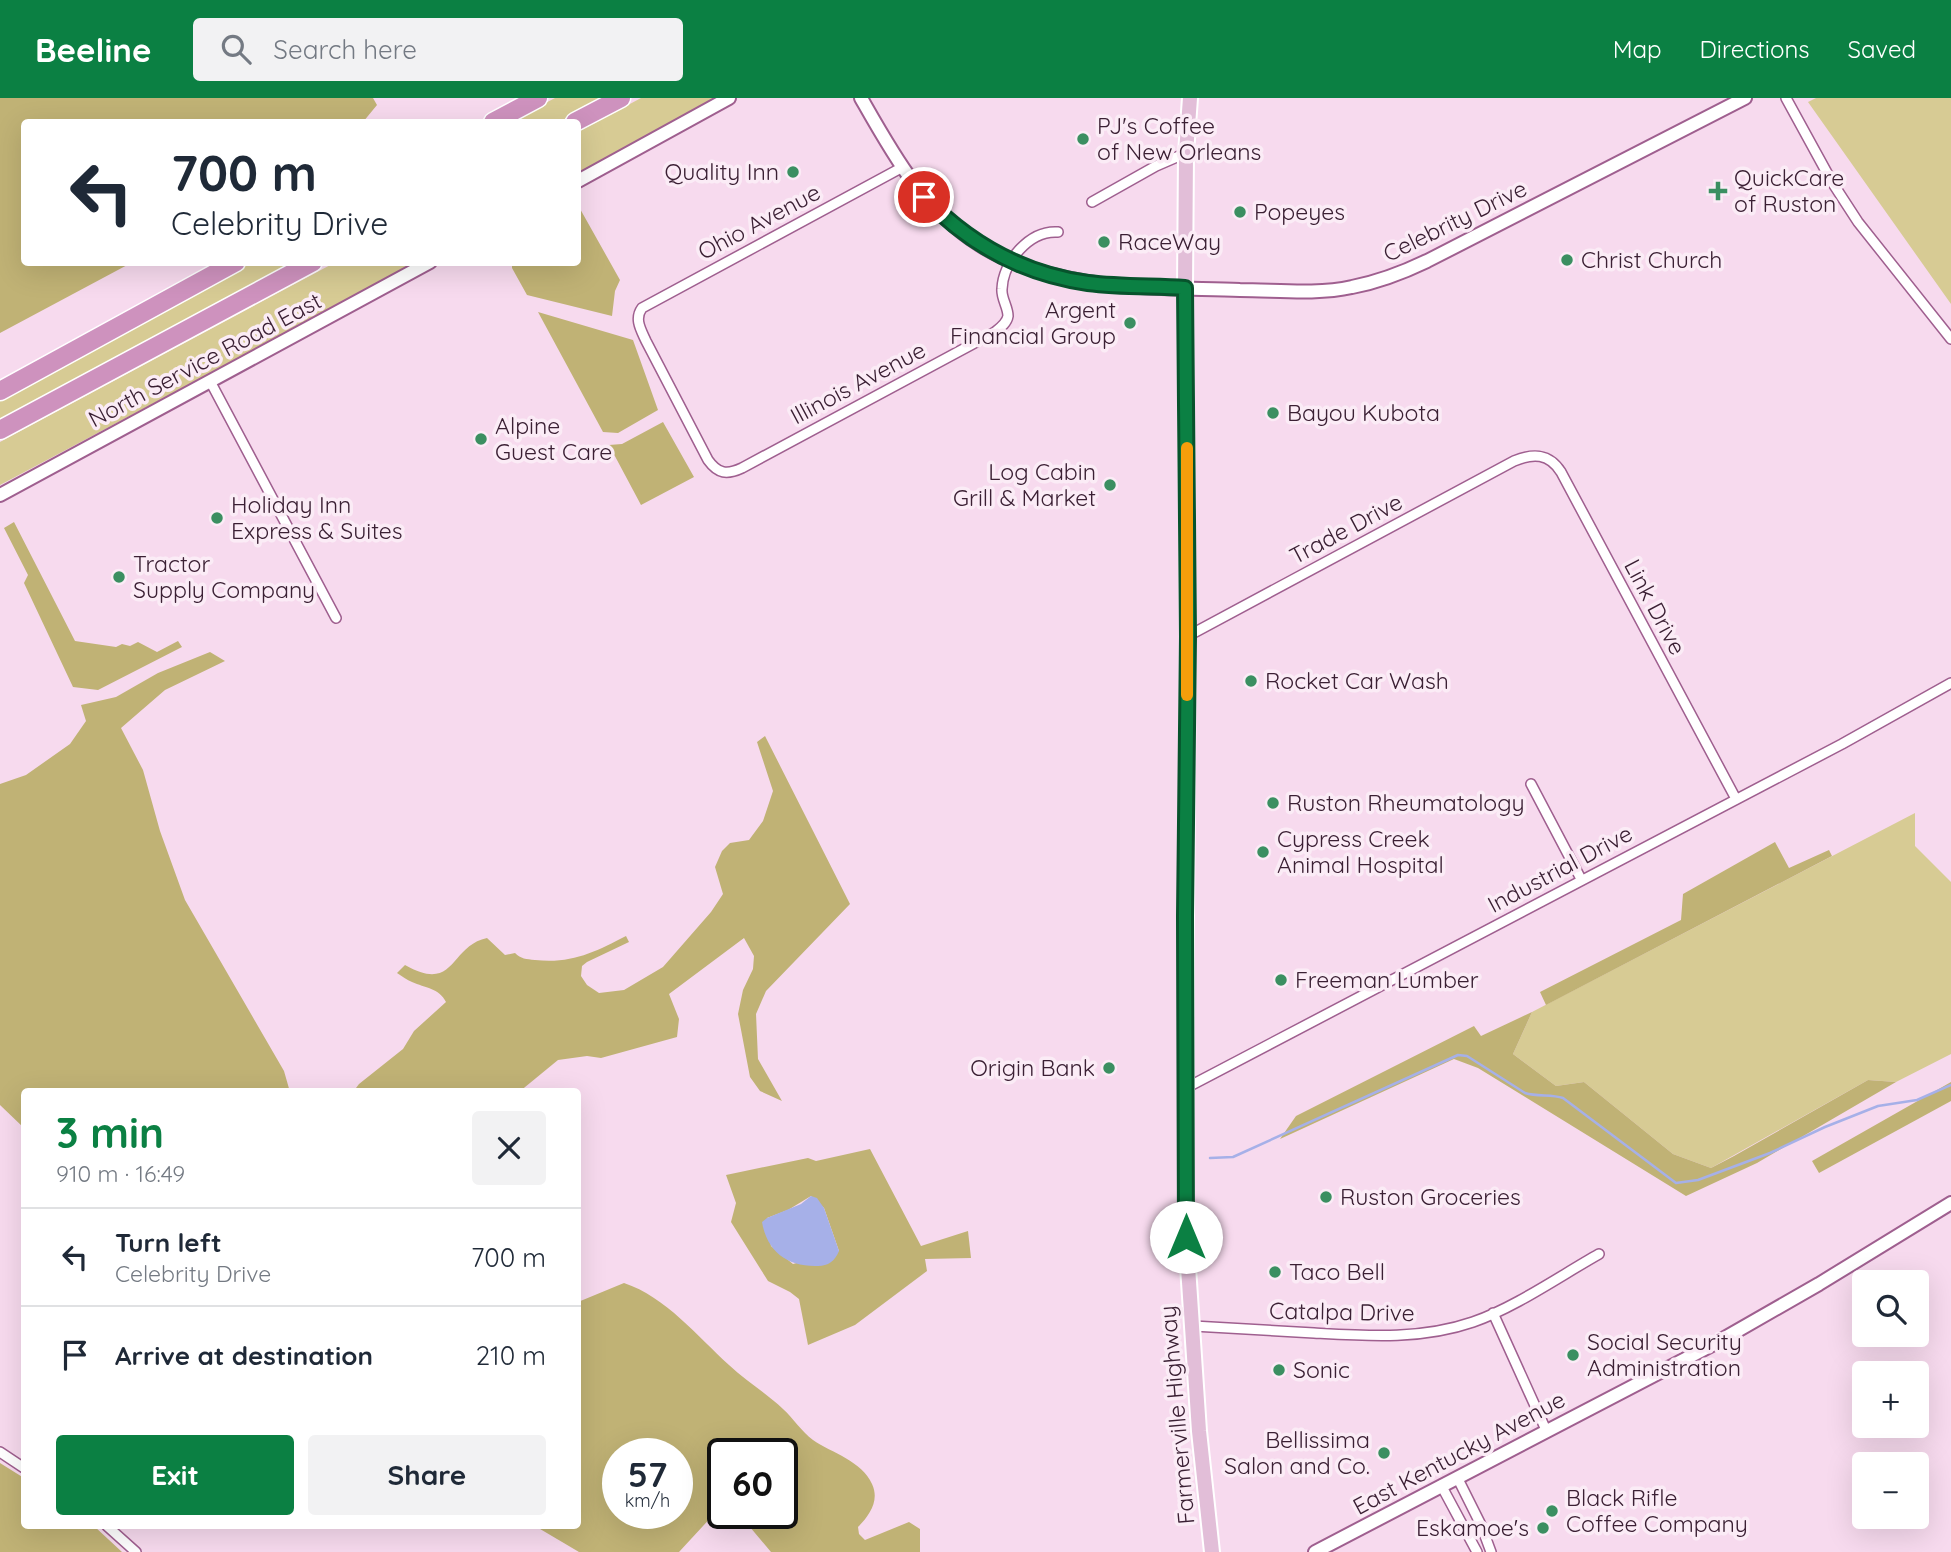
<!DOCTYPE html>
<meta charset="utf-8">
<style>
:root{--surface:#fff;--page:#f2f2f3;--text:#1f2937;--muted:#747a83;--line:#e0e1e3;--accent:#0b8043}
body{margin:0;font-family:Quicksand,sans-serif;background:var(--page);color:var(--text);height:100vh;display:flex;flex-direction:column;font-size:26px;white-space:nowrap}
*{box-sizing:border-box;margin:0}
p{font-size:23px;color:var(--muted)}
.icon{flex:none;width:38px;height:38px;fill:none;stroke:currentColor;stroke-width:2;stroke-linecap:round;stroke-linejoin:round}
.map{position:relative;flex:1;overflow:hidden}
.drawer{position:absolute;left:21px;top:990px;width:560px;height:441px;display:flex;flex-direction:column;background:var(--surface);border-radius:7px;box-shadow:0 7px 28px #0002}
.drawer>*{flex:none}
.banner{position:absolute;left:21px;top:21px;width:560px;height:147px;border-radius:7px;box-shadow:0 7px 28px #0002;background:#fff;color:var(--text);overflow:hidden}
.tools{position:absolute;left:1852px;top:1172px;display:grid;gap:14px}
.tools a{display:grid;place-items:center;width:77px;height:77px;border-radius:7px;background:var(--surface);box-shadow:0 7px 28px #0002;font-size:35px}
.speed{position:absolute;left:602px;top:1340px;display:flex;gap:14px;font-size:35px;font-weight:700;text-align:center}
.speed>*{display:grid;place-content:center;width:91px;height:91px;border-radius:50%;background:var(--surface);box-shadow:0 7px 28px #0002;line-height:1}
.speed small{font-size:18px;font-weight:400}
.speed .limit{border:4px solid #111;border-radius:10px;background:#fff;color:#111}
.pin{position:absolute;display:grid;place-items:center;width:60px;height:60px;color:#fff;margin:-30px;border:4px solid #fff;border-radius:50%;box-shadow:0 2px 7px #0007}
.me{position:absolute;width:77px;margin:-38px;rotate:0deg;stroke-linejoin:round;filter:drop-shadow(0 0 5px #0008)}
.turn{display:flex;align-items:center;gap:24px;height:147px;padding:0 35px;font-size:32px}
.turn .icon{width:91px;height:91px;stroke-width:2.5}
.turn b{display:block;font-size:49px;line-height:60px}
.round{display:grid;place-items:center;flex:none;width:74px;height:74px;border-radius:7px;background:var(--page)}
.summary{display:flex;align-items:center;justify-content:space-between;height:119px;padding:0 35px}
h1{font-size:42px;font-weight:800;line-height:52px;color:var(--accent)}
.action{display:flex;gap:14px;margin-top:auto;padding:14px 35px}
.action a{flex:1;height:80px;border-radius:7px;background:var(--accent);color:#fff;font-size:28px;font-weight:800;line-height:80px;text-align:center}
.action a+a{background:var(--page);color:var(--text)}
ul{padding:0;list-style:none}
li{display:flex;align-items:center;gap:21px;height:98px;padding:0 35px;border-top:2px solid var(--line)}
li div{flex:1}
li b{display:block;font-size:26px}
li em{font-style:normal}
header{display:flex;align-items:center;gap:42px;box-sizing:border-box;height:98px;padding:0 35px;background:var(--accent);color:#fff}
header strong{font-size:33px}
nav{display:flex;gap:38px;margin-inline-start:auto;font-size:24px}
.search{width:490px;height:63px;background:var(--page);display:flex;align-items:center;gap:18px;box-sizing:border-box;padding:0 24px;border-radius:7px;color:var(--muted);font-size:26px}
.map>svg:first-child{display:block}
.green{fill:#d7cb94}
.forest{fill:#c0b275;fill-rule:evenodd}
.water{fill:#a6b0e8}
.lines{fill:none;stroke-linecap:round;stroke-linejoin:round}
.stream{stroke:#a6b0e8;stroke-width:2.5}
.street-casing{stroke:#9f5f8f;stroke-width:12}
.secondary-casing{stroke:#9f5f8f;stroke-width:16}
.primary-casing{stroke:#fff;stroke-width:18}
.highway-casing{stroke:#fff;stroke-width:21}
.street{stroke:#fff;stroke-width:9}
.secondary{stroke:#fff;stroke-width:12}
.primary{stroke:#e2bed8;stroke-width:14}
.highway{stroke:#ce92be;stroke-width:18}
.route-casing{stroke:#07532c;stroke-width:18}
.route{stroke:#0b8043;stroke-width:12}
.slow{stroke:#f59e0b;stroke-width:12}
.poi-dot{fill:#3b8f61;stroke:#fbecf6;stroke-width:2.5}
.labels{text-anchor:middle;stroke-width:7;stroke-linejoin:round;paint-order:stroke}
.poi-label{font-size:23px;fill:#3b2034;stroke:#fbecf6;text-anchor:start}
.street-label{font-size:23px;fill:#3b2034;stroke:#fbecf6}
</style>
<header>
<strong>Beeline</strong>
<div class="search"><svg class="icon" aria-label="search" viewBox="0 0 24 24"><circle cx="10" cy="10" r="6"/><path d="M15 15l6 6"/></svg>Search here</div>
<nav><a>Map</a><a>Directions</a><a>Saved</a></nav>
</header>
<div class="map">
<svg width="1951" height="1454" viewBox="0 0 1951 1454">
<rect width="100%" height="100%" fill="#f7daee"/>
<path class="green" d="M 555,0 L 604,0 L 559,24 L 509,24 Z
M 641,0 L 718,0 L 578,77 L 578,34 Z
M 1816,0 L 1951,0 L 1951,206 L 1808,4 Z
M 249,165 L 298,165 L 0,324 L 0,298 Z
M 334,165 L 417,165 L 0,387 L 0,344 Z
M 1915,715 L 1915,748 L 1951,784 L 1951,956 L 1896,984 L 1868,982 L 1711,1070 L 1673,1056 L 1584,984 L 1556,988 L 1513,956 L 1532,914 Z"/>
<path class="forest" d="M 0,0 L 373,0 L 377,7 L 363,24 L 24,24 L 24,164 L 131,165 L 0,235 Z
M 579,109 L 620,182 L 615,193 L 612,218 L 527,197 L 512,170 L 512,165 L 578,164 L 578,110 Z
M 538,214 L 633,242 L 658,312 L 618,335 L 603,334 Z
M 663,324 L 694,379 L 641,407 L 609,347 L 622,346 Z
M 14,424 L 75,543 L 116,549 L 122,546 L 130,548 L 138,544 L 157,554 L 178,543 L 182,549 L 98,592 L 73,589 L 24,485 L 28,477 L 4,430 Z
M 210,554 L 225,563 L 165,592 L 121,630 L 143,672 L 160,733 L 185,802 L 284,973 L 290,994 L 24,994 L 24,1030 L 0,1007 L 0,686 L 26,677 L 70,646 L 86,623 L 81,607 L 116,599 L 158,575 Z
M 765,638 L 850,806 L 766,893 L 756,916 L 758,961 L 782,1003 L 760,993 L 750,979 L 738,916 L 743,892 L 753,871 L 754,858 L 744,840 L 669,896 L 679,921 L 677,939 L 601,960 L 587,958 L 558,962 L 519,994 L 353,994 L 359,986 L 403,951 L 414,933 L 446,904 C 439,890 425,890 412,884 C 407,882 402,878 397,875 L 405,867 C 456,896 449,848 487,840 L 505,857 L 515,855 C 521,861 526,861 535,862 C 572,866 595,854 626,838 L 629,844 L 587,864 L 582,868 L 581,878 L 587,887 L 599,895 L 624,892 L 663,869 L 711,814 L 723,796 L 715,769 L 722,753 L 730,745 L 749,742 L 763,723 L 773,693 L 757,644 Z
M 1775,744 L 1789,770 L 1829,752 L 1832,758 L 1546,907 L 1540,894 L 1681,822 L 1683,796 Z
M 1532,914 L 1513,956 L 1556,988 L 1584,984 L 1673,1056 L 1711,1070 L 1734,1058 L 1868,982 L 1896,984 L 1757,1065 L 1686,1098 L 1478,970 L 1454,961 L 1280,1041 L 1296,1018 L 1474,928 L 1481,938 Z
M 1951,984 L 1951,1003 L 1819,1075 L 1812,1063 Z
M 870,1051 L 921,1148 L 968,1133 L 971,1160 L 925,1161 L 927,1173 L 855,1227 L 808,1247 L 799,1201 L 790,1194 L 768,1183 L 731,1124 L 736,1105 L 726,1077 L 808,1060 L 816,1063 ZM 811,1098 L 824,1110 L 839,1153 L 793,1166 L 771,1148 L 767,1120 L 788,1112 Z
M 624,1185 C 666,1199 697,1238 729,1267 C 746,1283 766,1295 783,1311 C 793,1320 802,1334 813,1342 C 832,1355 862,1363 872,1386 C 880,1403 869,1418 858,1429 L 859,1436 L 865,1442 L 909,1424 L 920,1431 L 920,1454 L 771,1454 L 739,1416 L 782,1416 L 782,1356 L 723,1356 L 723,1414 L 715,1415 L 679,1454 L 579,1454 L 535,1428 L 578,1428 L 578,1204 ZM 618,1356 L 677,1356 L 677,1416 L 618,1416 Z
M 0,1365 L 24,1380 L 24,1428 L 94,1428 L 122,1454 L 0,1454 Z"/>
<path class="water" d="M 811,1098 L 817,1100 L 824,1110 L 839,1153 C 835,1163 828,1168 818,1168 C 788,1169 767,1154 762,1124 L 767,1120 L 801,1106 Z"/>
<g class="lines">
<path class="stream" d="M 1210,1060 L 1233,1059 L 1458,957 L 1467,958 L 1525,995 C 1538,999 1551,996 1563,1000 L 1676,1085 L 1698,1082 L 1770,1055 L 1825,1029 L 1878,1008 L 1917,1002 L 1951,987"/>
<defs>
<path id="street" d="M 1786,0 L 1832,84 L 1858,124 L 1951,241
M 901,70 L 642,210 C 634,221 641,232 646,243 L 708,362 C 718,376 727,377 742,370 L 995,234 C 1000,230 1007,225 1008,218 C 1008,209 1001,200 1002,191 C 1003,164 1029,132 1058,134
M 1092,104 L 1156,68 L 1186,55
M 210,283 L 336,520
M 1188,538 L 1514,363 C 1533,355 1549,355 1561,374 L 1736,701
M 1531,686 L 1581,781
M 1186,990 L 1842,646 L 1951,585
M 1493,1215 L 1546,1332
M 1192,1228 C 1233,1230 1274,1233 1314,1235 C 1367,1238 1421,1242 1473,1224 C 1514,1210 1560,1178 1599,1156
M 0,1354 L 24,1370
M 1457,1379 L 1481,1427 L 1491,1454
M 1441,1387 L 1477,1454
M 107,1428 L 136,1454"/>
<path id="secondary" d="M 861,0 C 894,58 922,110 980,147 C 1056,195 1154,189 1240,192 C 1276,192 1316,197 1352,189 C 1378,184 1402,175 1427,163 L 1745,0
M 578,83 L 729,0
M 0,397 L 430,164
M 1315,1454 L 1716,1245 L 1819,1186 L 1951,1105"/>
<path id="primary" d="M 1190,0 L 1186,55 L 1185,190 L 1188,538 L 1186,818 L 1186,1139 L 1199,1333 L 1212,1454"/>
<path id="highway" d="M 493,24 L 538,0
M 575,24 L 621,0
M 0,293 L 236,164
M 0,332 L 313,164"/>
</defs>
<use href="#street" class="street-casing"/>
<use href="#secondary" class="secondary-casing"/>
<use href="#primary" class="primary-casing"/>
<use href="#highway" class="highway-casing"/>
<use href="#street" class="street"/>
<use href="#secondary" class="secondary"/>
<use href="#primary" class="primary"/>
<use href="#highway" class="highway"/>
</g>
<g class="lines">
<defs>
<path id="route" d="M 924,99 C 969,146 1023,176 1088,185 C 1120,189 1153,188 1185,190 L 1188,538 L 1185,818 L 1186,1139"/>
</defs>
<use href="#route" class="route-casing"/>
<use href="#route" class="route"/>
<path class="slow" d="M 1187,350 L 1187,597"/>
</g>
<g class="poi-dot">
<circle cx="1083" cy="41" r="7"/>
<circle cx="793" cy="74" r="7"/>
<path d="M1714.5 82.5h7v7h7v7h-7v7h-7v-7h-7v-7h7z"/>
<circle cx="1240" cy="114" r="7"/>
<circle cx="1104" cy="144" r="7"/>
<circle cx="1567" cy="162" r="7"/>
<circle cx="1130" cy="225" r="7"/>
<circle cx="1273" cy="315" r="7"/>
<circle cx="481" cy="341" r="7"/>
<circle cx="1110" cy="387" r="7"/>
<circle cx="217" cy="420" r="7"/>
<circle cx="119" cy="479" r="7"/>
<circle cx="1251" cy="583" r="7"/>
<circle cx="1273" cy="705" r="7"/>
<circle cx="1263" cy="754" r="7"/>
<circle cx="1281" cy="882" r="7"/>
<circle cx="1109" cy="970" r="7"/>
<circle cx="1326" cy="1099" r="7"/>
<circle cx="1275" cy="1174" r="7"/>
<circle cx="1573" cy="1257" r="7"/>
<circle cx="1279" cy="1272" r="7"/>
<circle cx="1384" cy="1355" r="7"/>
<circle cx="1552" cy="1413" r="7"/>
<circle cx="1543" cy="1430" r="7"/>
</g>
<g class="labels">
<g class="poi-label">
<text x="1097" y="36">PJ's Coffee<tspan x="1097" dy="26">of New Orleans</tspan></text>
<text x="779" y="82" text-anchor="end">Quality Inn</text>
<text x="1734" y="88">QuickCare<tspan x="1734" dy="26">of Ruston</tspan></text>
<text x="1254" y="122">Popeyes</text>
<text x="1118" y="152">RaceWay</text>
<text x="1581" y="170">Christ Church</text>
<text x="1116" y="220" text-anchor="end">Argent<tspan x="1116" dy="26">Financial Group</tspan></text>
<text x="1287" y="323">Bayou Kubota</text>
<text x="495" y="336">Alpine<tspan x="495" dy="26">Guest Care</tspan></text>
<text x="1096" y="382" text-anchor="end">Log Cabin<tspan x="1096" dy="26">Grill &amp; Market</tspan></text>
<text x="231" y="415">Holiday Inn<tspan x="231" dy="26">Express &amp; Suites</tspan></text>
<text x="133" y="474">Tractor<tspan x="133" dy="26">Supply Company</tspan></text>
<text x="1265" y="591">Rocket Car Wash</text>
<text x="1287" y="713">Ruston Rheumatology</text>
<text x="1277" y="749">Cypress Creek<tspan x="1277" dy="26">Animal Hospital</tspan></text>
<text x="1295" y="890">Freeman Lumber</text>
<text x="1095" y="978" text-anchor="end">Origin Bank</text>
<text x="1340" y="1107">Ruston Groceries</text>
<text x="1289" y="1182">Taco Bell</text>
<text x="1587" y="1252">Social Security<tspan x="1587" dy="26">Administration</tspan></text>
<text x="1293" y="1280">Sonic</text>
<text x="1370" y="1350" text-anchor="end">Bellissima<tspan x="1370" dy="26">Salon and Co.</tspan></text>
<text x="1566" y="1408">Black Rifle<tspan x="1566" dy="26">Coffee Company</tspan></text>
<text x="1529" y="1438" text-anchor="end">Eskamoe's</text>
</g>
<g class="street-label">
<text transform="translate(1455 123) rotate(-26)" y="8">Celebrity Drive</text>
<text transform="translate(759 124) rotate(-28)" y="8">Ohio Avenue</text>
<text transform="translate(205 262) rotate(-28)" y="8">North Service Road East</text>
<text transform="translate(858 285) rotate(-28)" y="8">Illinois Avenue</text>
<text transform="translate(1346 431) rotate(-28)" y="8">Trade Drive</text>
<text transform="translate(1655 509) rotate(62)" y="8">Link Drive</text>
<text transform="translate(1560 771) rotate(-28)" y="8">Industrial Drive</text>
<text transform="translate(1342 1214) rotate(1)" y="8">Catalpa Drive</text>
<text transform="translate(1177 1317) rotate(-95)" y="8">Farmerville Highway</text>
<text transform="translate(1459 1355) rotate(-28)" y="8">East Kentucky Avenue</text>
</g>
</g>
</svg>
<div class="tools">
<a><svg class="icon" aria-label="search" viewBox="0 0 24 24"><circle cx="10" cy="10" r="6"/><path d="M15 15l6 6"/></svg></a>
<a>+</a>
<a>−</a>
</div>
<div class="speed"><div>57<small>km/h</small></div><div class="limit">60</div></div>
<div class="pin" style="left:924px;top:99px;background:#d93025"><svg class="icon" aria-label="arrive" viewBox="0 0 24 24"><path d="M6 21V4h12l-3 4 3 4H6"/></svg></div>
<svg class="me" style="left:1186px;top:1139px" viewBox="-20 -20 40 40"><circle r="19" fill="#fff"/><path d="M0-13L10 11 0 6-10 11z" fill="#0b8043"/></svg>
<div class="banner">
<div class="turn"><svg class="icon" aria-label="left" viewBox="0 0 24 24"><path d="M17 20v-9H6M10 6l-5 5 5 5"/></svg><div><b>700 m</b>Celebrity Drive</div></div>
</div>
<section class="drawer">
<div class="summary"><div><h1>3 min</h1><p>910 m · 16:49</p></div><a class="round"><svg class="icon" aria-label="close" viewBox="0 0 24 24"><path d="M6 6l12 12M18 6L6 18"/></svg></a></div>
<ul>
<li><svg class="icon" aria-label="left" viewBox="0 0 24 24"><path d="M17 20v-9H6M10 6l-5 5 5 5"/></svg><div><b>Turn left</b><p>Celebrity Drive</p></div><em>700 m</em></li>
<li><svg class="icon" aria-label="arrive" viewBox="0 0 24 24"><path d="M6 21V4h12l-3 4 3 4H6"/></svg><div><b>Arrive at destination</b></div><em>210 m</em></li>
</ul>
<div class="action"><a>Exit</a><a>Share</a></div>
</section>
</div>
